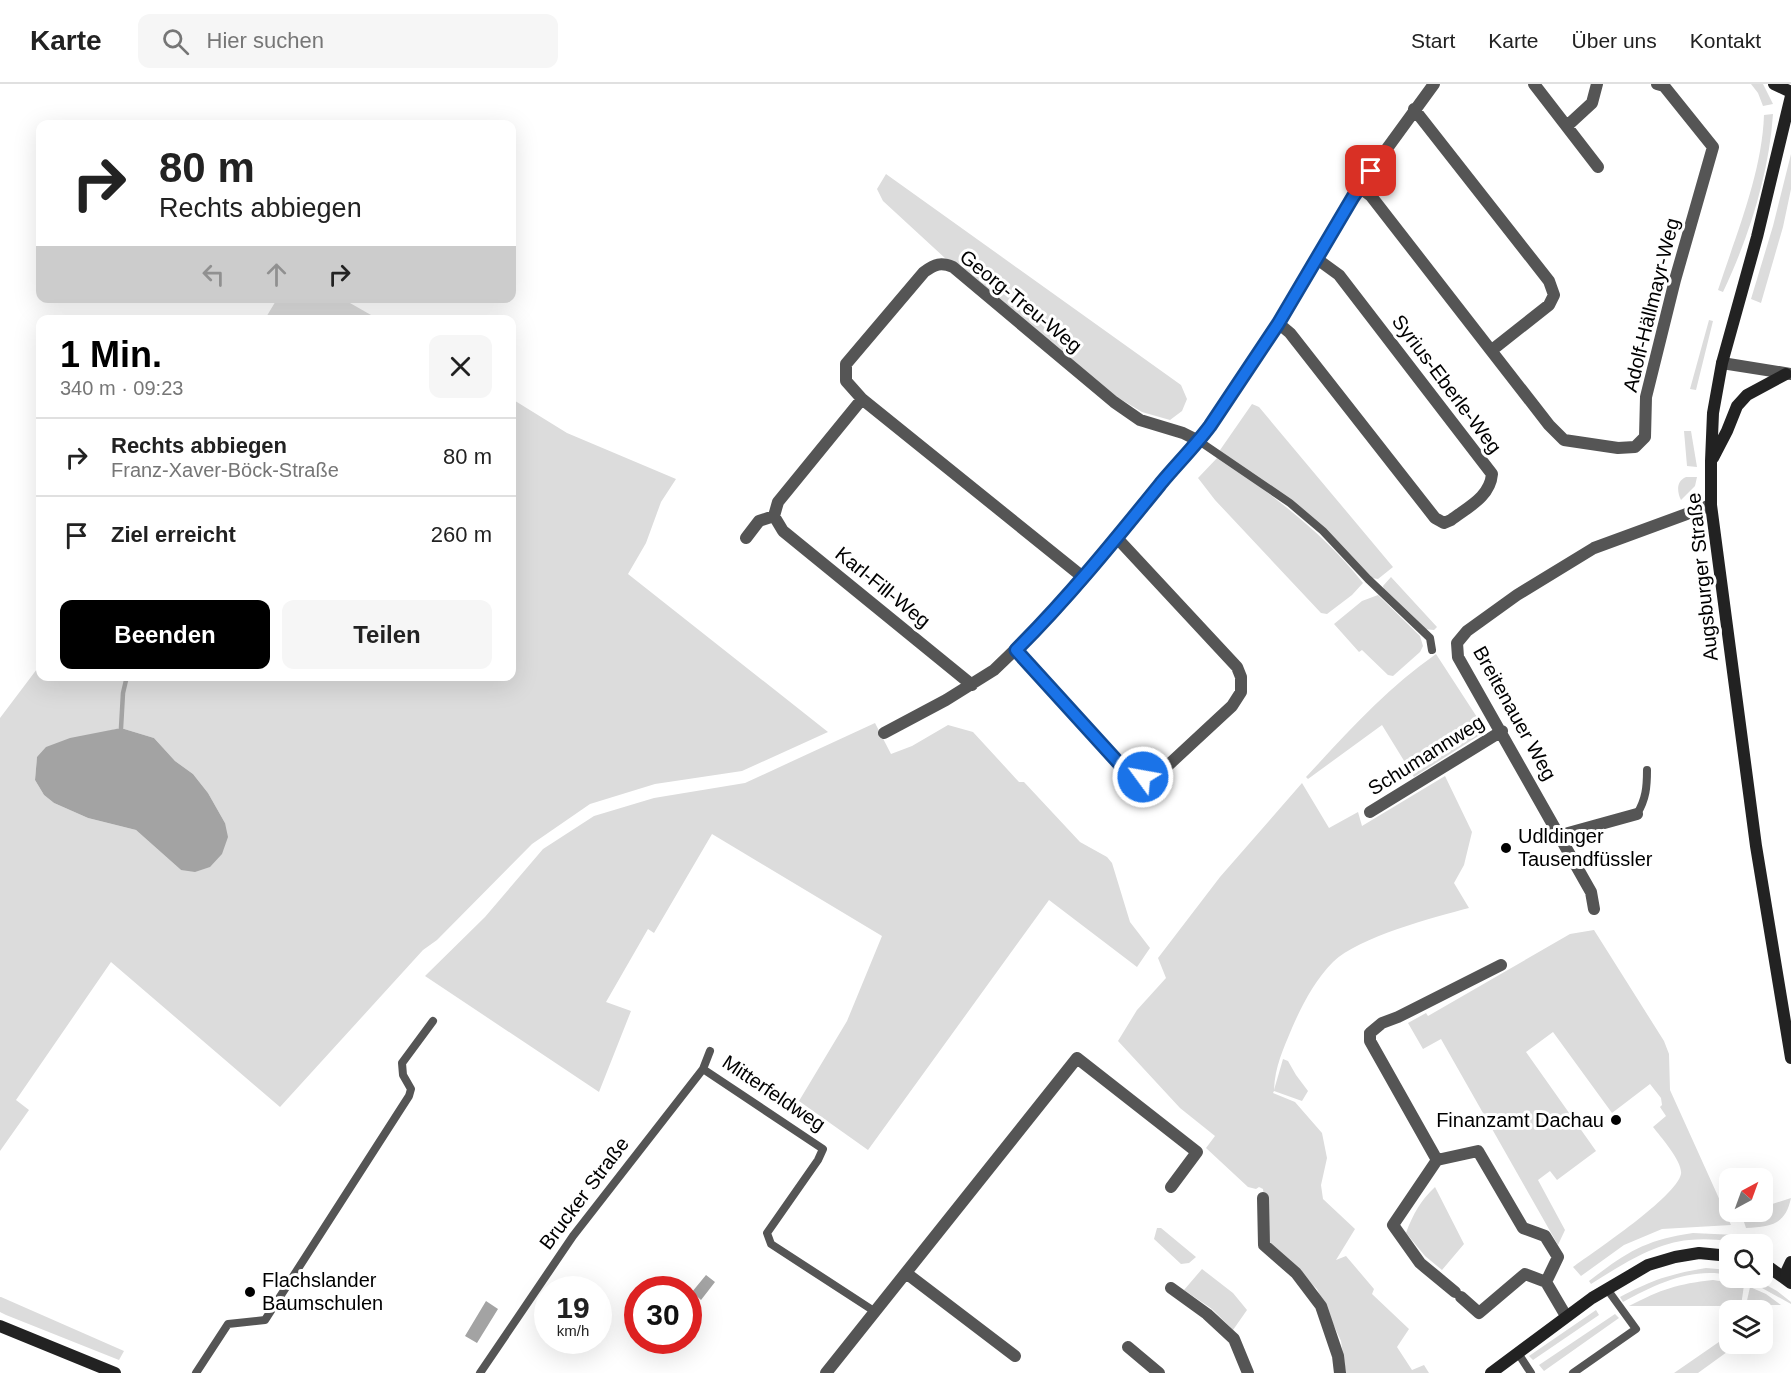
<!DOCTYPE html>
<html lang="de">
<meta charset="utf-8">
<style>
:root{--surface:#fff;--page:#f6f6f6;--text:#222;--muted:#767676;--line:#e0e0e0;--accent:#000}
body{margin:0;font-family:Arial,sans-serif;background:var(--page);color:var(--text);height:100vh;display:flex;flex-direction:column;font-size:22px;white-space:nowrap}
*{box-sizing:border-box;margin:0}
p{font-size:20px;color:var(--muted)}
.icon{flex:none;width:33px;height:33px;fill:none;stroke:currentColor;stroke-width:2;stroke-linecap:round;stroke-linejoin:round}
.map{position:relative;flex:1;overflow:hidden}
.side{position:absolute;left:36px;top:231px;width:480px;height:366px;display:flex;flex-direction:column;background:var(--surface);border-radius:12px;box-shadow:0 6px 24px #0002}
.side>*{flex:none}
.guide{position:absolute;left:36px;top:36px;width:480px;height:183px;border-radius:12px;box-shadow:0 6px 24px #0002;background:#fff;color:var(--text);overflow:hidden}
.needle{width:39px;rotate:41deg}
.buttons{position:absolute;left:1719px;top:1084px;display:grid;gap:12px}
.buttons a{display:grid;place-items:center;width:54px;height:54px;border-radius:12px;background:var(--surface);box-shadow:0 6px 24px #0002;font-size:30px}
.speed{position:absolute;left:534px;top:1192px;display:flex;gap:12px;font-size:30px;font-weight:700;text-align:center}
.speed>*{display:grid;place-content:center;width:78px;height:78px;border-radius:50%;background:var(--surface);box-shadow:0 6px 24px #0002;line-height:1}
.speed small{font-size:15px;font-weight:400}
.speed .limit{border:9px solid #d22;background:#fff;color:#111}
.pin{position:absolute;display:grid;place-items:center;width:51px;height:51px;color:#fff;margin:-26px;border-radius:12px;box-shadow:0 3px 9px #0006}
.me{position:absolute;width:66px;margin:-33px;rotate:302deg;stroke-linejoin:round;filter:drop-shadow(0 0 4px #0008)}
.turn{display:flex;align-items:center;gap:21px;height:126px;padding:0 24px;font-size:27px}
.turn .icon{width:78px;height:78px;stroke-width:2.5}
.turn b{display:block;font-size:42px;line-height:51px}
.lanes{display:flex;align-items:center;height:57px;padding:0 24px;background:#0003;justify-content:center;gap:30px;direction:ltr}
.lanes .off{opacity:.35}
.round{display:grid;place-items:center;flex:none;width:63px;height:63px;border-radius:12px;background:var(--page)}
.headline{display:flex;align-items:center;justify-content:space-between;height:102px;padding:0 24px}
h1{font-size:36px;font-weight:800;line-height:45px;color:var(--accent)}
.button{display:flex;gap:12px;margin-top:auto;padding:12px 24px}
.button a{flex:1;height:69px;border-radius:12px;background:var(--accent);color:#fff;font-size:24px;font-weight:800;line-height:69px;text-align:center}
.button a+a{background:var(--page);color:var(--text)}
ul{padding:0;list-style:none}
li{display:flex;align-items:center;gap:18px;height:78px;padding:0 24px;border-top:2px solid var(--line)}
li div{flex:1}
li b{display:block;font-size:22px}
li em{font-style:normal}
header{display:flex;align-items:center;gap:36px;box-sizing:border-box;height:84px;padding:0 30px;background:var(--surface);border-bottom:2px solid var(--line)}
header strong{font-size:28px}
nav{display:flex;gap:33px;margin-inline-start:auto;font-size:21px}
.search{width:420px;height:54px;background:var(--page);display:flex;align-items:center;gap:15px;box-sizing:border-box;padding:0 21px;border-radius:12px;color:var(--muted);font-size:22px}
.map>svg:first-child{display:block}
.green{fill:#dcdcdc;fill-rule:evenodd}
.water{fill:#a3a3a3}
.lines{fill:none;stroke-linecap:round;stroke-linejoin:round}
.stream{stroke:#a3a3a3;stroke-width:4.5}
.lane{stroke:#555;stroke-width:8}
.street{stroke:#555;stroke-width:12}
.secondary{stroke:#222;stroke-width:12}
.route-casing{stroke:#114b97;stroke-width:15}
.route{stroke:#1a73e8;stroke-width:10}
.poi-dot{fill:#000;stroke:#fff;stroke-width:2}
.labels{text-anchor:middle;stroke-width:6;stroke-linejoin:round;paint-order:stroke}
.street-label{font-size:20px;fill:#000;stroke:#fff}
.poi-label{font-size:20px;fill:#000;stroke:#fff;text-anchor:start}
</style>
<header>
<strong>Karte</strong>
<div class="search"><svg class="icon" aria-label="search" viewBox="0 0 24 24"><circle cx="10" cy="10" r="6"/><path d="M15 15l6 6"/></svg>Hier suchen</div>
<nav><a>Start</a><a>Karte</a><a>Über uns</a><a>Kontakt</a></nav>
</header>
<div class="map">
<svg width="1791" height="1289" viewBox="0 0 1791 1289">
<rect width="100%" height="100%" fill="#fff"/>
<path class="green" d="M 1751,0 L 1763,0 L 1773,20 L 1763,22 L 1758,9 Z
M 1773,30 C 1769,90 1749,153 1723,208 L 1718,206 C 1736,151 1762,89 1764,31 Z
M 1791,70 L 1791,105 L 1783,143 L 1761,219 L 1751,215 L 1773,142 Z
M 886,90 L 1181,301 L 1187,315 L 1182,327 L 1170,336 L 1142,328 L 1117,313 L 946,175 L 883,117 L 877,105 Z
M 277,215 L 343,215 L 378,235 L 265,235 Z
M 1709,236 L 1713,237 L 1696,306 L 1690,305 Z
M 512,315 L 567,349 L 676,395 L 661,418 L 646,459 L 628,490 L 828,648 L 742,687 L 655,700 L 590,720 L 532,760 L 437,856 L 423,866 L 280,1023 L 111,878 L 16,1016 L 29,1026 L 0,1067 L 0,634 L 40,581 L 40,592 L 512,592 ZM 121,644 L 154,654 L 175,677 L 193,690 L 208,709 L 225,739 L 181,786 L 136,746 L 88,734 L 54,719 L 44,711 L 35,696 L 37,673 L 96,650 Z
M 1252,320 L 1259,323 L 1393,483 L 1378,495 L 1372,494 L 1323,448 L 1218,369 Z
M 1684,347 L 1691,347 L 1697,383 L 1687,382 Z
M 1218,373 C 1271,410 1323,448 1363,499 L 1352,511 L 1327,530 L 1321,529 L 1215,416 L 1198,394 Z
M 1686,393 L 1697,393 L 1695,402 L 1681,416 C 1677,408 1676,397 1686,393 Z
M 1391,493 L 1437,543 L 1434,546 L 1424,545 L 1384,506 L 1383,502 Z
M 1378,511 L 1420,552 L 1423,562 L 1420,568 L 1393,592 L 1388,591 L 1362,566 L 1359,568 L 1334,540 L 1362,517 Z
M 1436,570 L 1486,647 L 1414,693 L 1382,641 L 1308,695 L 1306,693 C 1347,649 1387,604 1436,570 Z
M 875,639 L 891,670 L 912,662 L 948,641 L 973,648 L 1019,698 L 1024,698 L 1080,758 L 1107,773 L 1112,779 L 1130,838 L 1150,864 L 1137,883 L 1049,816 L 868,1066 L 799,1017 L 847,937 L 882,852 L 712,750 L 654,849 L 648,845 L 606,918 L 631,927 L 599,1008 L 425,892 L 485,833 L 543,765 L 594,732 L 654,714 L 745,699 Z
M 1445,692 L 1472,748 L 1464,781 L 1454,799 L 1469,824 C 1434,833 1359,853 1333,878 C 1315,896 1302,921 1292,944 C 1283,966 1275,982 1274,1006 L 1283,975 L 1288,977 L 1296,991 L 1308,1007 L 1302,1017 L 1274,1007 L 1273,1009 L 1295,1018 L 1322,1049 L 1327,1074 L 1321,1101 L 1323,1115 L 1355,1145 L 1336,1176 L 1346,1172 L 1374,1205 L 1372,1210 L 1409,1245 L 1397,1263 L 1412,1286 L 1424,1281 L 1429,1289 L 1346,1289 L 1341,1257 L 1317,1205 L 1270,1160 L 1263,1105 L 1259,1103 L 1256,1105 L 1248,1103 L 1206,1064 L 1215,1052 L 1180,1024 L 1118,957 L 1137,926 L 1166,894 L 1158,874 L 1220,793 L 1302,699 L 1329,744 L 1358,728 L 1362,742 Z
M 1594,846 L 1664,957 L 1669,970 L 1670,1006 L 1731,1141 L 1662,1145 L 1624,1161 L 1581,1192 L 1573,1183 C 1595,1167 1676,1113 1681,1090 C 1683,1078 1660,1052 1653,1043 L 1666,1032 L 1660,1023 L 1662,1021 L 1661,1014 L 1650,1000 L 1612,1029 L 1553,948 L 1526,968 L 1596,1067 L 1557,1096 L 1550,1087 L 1538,1096 L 1565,1146 L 1558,1161 L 1441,955 L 1423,965 L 1408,939 L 1426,929 L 1428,932 L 1570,850 Z
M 1435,1103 L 1464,1160 L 1442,1186 L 1425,1172 L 1406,1149 C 1413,1130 1421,1116 1435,1103 Z
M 1791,1114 C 1785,1142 1770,1142 1746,1144 L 1741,1129 L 1762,1128 L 1763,1123 Z
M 1157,1144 L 1161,1144 L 1196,1173 L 1189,1179 L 1181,1180 L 1154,1155 Z
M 1693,1149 L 1757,1152 L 1759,1158 L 1754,1160 C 1733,1157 1711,1154 1689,1156 C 1654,1159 1620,1182 1591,1200 L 1589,1197 C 1627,1168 1645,1156 1693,1149 Z
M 1706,1184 L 1729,1186 L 1729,1191 C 1691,1183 1656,1200 1623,1218 L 1620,1213 C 1652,1196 1670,1190 1706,1184 Z
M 1202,1185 L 1233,1209 L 1247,1226 L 1233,1246 L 1212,1225 L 1184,1206 Z
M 1754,1194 L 1777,1207 L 1791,1218 L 1791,1220 L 1753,1199 Z
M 1713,1196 L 1744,1201 L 1741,1222 L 1629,1222 C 1662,1205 1677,1200 1713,1196 Z
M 1750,1203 L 1766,1210 L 1781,1221 L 1746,1221 Z
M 0,1213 L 1,1213 L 124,1267 L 119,1276 L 6,1231 L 0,1228 Z
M 1596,1226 L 1599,1231 L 1533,1276 L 1529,1272 Z
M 1615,1230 L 1619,1234 L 1544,1287 L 1539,1281 Z
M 1729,1251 L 1730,1260 L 1738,1260 L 1698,1289 L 1674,1289 Z"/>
<path class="water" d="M 121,644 L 154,654 L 175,677 L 193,690 L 208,709 L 225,739 L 228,753 L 222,770 L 210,783 L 195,788 L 181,786 L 136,746 L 88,734 L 54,719 L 44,711 L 35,696 L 37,673 L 46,663 L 70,654 Z
M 706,1191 L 715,1198 L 701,1216 L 692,1208 Z
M 486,1217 L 498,1225 L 477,1259 L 465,1252 Z"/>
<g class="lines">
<path class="stream" d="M 121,644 L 123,609 L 127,592"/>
<path class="lane" d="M 1199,357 L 1290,419 L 1323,447 L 1368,495 L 1430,554 L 1432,566
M 1637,730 C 1646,715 1647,703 1647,686
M 710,967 L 703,985 L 823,1065 L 818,1076 L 767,1149 L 771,1160 L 874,1227
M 1518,1269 L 1531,1289
M 196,1289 L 228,1240 L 265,1236 L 409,1012 L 411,1005 L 403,991 L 402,979 L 433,937
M 480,1289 L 573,1152 L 703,985
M 1573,1289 L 1636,1245 L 1607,1205"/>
<path class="street" d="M 1534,0 L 1598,83
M 1414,25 L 1549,197 L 1554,211 L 1549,221 L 1492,266
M 1567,42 L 1592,19 L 1597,0
M 1359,103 L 1371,112 L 1549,341 L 1564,356 L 1618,364 L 1635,363 L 1645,353 L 1646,313 L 1675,196 L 1713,63 L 1664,2 L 1657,0
M 1278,239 L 1290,249 L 1435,434 L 1444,439 L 1451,436 C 1468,423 1490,413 1492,390 L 1339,191 L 1317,175
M 1722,279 L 1791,290
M 862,315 L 778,418 L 774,432 L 783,447 L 972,601
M 746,454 L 759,437 L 774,432
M 1084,494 L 862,315 L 846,297 L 846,280 L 924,188 C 935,180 941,178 953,183 L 1114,318 L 1140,336 L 1183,349 L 1199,357
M 1016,566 L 1126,687 L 1143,693 L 1163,686 L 1232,622 L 1241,608 L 1241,593 L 1237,583 L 1117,454
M 884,649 L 946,616 L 994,586 L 1049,533 L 1084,494 L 1176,381 L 1199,357 L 1221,327 L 1278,239 L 1359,103 L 1434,0
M 1370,728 L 1502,647
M 1561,751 L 1637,730
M 1594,825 L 1591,808 L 1458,573 L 1457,559 L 1467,547 L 1517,511 L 1594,464 L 1711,421
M 1437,1076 L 1393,1141 L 1420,1179 L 1455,1208
M 1263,1114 L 1264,1161 L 1296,1189 L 1321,1222 L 1338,1272 L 1340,1289
M 906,1189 L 1015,1272
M 1546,1198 L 1566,1232
M 1171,1204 L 1207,1230 L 1234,1255 L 1248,1289
M 1461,1213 L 1479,1229 L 1525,1190 L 1546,1198 L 1558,1173 L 1545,1152 L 1523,1144 L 1478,1067 L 1437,1076 L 1370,957 L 1370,949 L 1382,939 L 1398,933 L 1501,881
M 1128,1263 L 1159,1289
M 826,1289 L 1077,974 L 1197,1068 L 1171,1103"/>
<path class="secondary" d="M 1774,0 L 1791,8
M 1791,12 L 1757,153 L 1722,279 L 1713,329 L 1711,377 L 1711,421 L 1756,762 L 1791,974
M 1713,374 L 1727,347 L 1737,322 L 1747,311 L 1786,290
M 1762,1181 L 1770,1184 L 1791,1199
M 1784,1193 L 1791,1178
M 0,1242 L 115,1289
M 1491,1289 L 1592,1214 L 1648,1181 L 1675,1173 L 1699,1169 L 1730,1172"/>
</g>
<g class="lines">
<defs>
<path id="route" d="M 1143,693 L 1126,687 L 1016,566 C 1069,513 1115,456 1162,398 C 1178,379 1195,362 1210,342 L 1278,240 L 1353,113 L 1371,87"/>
</defs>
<use href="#route" class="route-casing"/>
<use href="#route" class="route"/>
</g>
<g class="poi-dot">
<circle cx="1506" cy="764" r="6"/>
<circle cx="1616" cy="1036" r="6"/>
<circle cx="250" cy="1208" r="6"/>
</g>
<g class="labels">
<g class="street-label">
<text transform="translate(1021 217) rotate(39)" y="7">Georg-Treu-Weg</text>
<text transform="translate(1651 221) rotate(-76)" y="7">Adolf-Hällmayr-Weg</text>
<text transform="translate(1447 300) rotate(53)" y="7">Syrius-Eberle-Weg</text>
<text transform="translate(1702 493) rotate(-96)" y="7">Augsburger Straße</text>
<text transform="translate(883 503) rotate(39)" y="7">Karl-Fill-Weg</text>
<text transform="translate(1515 629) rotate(61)" y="7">Breitenauer Weg</text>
<text transform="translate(1426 671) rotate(-32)" y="7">Schumannweg</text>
<text transform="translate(774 1009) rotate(34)" y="7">Mitterfeldweg</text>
<text transform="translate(584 1109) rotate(-53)" y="7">Brucker Straße</text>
</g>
<g class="poi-label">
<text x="1518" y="759">Udldinger<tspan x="1518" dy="23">Tausendfüssler</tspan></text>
<text x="1604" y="1043" text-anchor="end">Finanzamt Dachau</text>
<text x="262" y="1203">Flachslander<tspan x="262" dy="23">Baumschulen</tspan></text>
</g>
</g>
</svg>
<div class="buttons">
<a><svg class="needle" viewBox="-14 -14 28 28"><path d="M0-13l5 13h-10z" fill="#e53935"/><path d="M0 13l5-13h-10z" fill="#767676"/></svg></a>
<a><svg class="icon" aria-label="search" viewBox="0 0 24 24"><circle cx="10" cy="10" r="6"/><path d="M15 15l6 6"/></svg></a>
<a><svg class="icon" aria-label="layers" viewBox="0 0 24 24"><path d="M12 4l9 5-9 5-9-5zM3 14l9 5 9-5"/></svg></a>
</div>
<div class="speed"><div>19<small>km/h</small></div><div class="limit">30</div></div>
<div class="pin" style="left:1371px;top:87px;background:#d93025"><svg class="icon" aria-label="arrive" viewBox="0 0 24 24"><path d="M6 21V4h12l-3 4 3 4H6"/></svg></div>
<svg class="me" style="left:1143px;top:693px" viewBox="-20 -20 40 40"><circle r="17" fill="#1a73e8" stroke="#fff" stroke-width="3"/><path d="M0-11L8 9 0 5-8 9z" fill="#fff"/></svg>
<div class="guide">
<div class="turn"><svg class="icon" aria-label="right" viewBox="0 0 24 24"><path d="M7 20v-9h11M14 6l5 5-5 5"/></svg><div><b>80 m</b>Rechts abbiegen</div></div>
<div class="lanes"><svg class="icon off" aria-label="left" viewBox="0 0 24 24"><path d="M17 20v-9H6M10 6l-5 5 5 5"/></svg><svg class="icon off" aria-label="ahead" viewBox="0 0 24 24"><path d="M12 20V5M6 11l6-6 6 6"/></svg><svg class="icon" aria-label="right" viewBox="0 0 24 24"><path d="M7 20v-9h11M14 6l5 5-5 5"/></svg></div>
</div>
<section class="side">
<div class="headline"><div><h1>1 Min.</h1><p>340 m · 09:23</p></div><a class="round"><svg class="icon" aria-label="close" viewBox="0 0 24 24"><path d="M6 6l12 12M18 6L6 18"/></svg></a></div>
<ul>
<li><svg class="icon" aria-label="right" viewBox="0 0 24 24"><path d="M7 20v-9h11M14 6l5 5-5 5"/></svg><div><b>Rechts abbiegen</b><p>Franz-Xaver-Böck-Straße</p></div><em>80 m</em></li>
<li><svg class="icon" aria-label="arrive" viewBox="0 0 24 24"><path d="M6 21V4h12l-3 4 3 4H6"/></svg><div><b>Ziel erreicht</b></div><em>260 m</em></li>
</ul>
<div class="button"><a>Beenden</a><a>Teilen</a></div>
</section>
</div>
